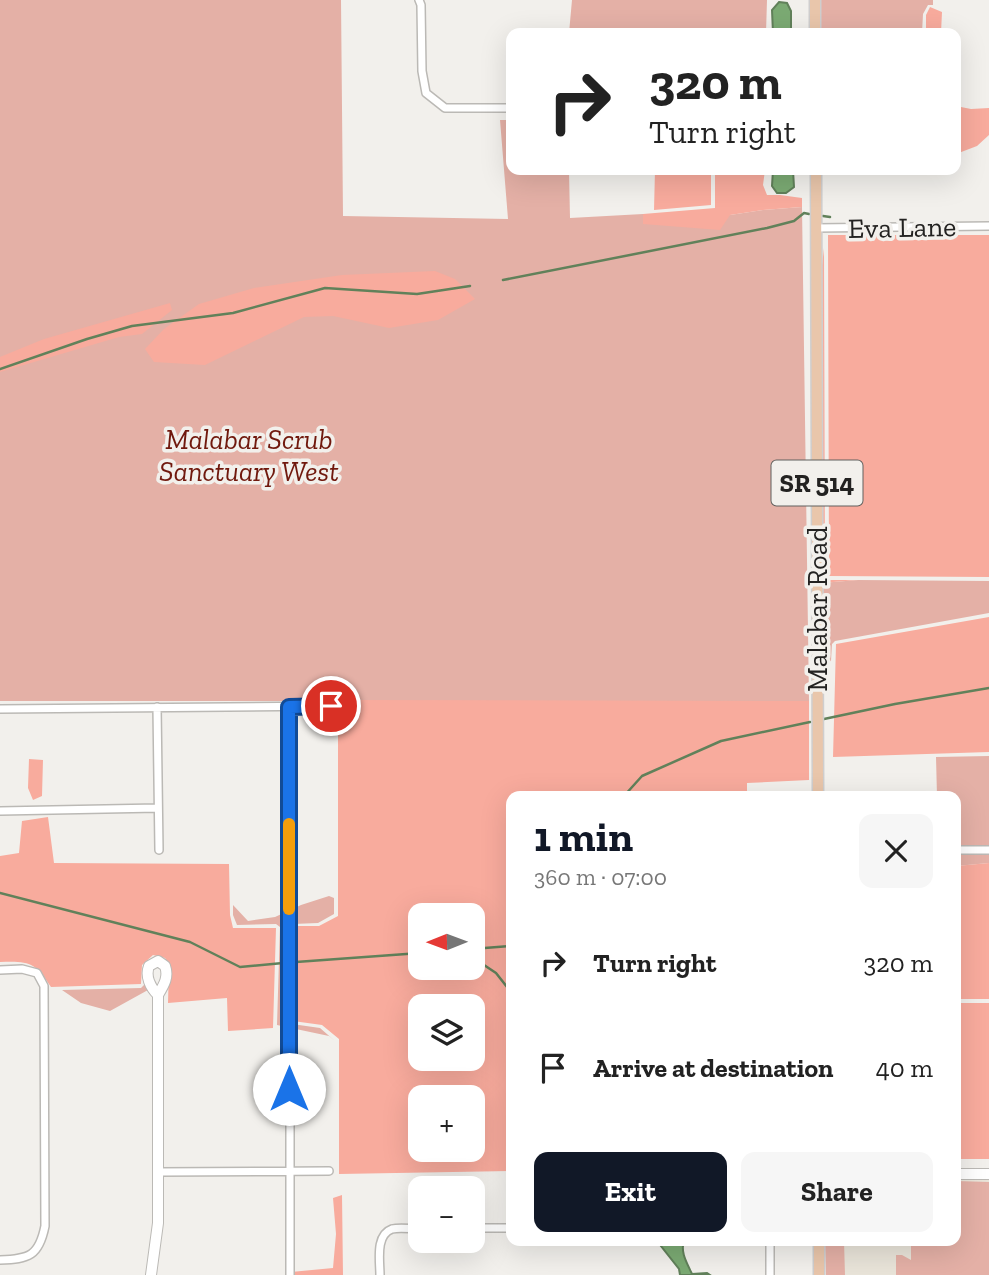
<!DOCTYPE html>
<meta charset="utf-8">
<style>
:root{--surface:#fff;--page:#f6f6f6;--text:#222;--muted:#767676;--accent:#111827}
body{margin:0;font-family:"Zilla Slab",serif;background:var(--page);color:var(--text);height:100vh;display:flex;flex-direction:column;font-size:26px;white-space:nowrap}
*{box-sizing:border-box;margin:0}
p{font-size:23px;color:var(--muted)}
.icon{flex:none;width:38px;height:38px;fill:none;stroke:currentColor;stroke-width:2;stroke-linecap:round;stroke-linejoin:round}
.map{position:relative;flex:1;overflow:hidden}
.panel{position:absolute;left:506px;top:791px;width:455px;height:455px;display:flex;flex-direction:column;background:var(--surface);border-radius:14px;box-shadow:0 7px 28px #0002}
.panel>*{flex:none}
.guide{position:absolute;left:506px;top:28px;width:455px;height:147px;border-radius:14px;box-shadow:0 7px 28px #0002;background:#fff;color:var(--text);overflow:hidden}
.needle{width:46px;rotate:269deg}
.controls{position:absolute;left:408px;top:903px;display:grid;gap:14px}
.controls a{display:grid;place-items:center;width:77px;height:77px;border-radius:14px;background:var(--surface);box-shadow:0 7px 28px #0002;font-size:35px}
.pin{position:absolute;display:grid;place-items:center;width:60px;height:60px;color:#fff;margin:-30px;border:4px solid #fff;border-radius:50%;box-shadow:0 2px 7px #0007}
.me{position:absolute;width:77px;margin:-38px;rotate:0deg;stroke-linejoin:round;filter:drop-shadow(0 0 5px #0008)}
.turn{display:flex;align-items:center;gap:24px;height:147px;padding:0 28px;font-size:32px}
.turn .icon{width:91px;height:91px;stroke-width:2.5}
.turn b{display:block;font-size:49px;line-height:60px}
.round{display:grid;place-items:center;flex:none;width:74px;height:74px;border-radius:14px;background:var(--page)}
.headline{display:flex;align-items:center;justify-content:space-between;height:119px;padding:0 28px}
h1{font-size:42px;font-weight:800;line-height:52px;color:var(--accent)}
.action{display:flex;gap:14px;margin-top:auto;padding:14px 28px}
.action a{flex:1;height:80px;border-radius:14px;background:var(--accent);color:#fff;font-size:28px;font-weight:800;line-height:80px;text-align:center}
.action a+a{background:var(--page);color:var(--text)}
ul{padding:0;list-style:none}
li{display:flex;align-items:center;gap:21px;height:105px;padding:0 28px}
li div{flex:1}
li b{display:block;font-size:26px}
li em{font-style:normal}
.map>svg:first-child{display:block}
.built{fill:#e9e4d9}
.green{fill:#e4b0a6}
.forest{fill:#f8ab9d;fill-rule:evenodd}
.water{fill:#7baa73;stroke:#61815a;stroke-width:2}
.lines{fill:none;stroke-linecap:round;stroke-linejoin:round}
.stream{stroke:#61815a;stroke-width:2.5}
.street-casing{stroke:#bbb9b5;stroke-width:10}
.secondary-casing{stroke:#bbb9b5;stroke-width:12}
.primary-casing{stroke:#cfcece;stroke-width:13}
.street{stroke:#fff;stroke-width:7}
.secondary{stroke:#fff;stroke-width:10}
.primary{stroke:#e9c6ab;stroke-width:10}
.route-casing{stroke:#114b97;stroke-width:18}
.route{stroke:#1a73e8;stroke-width:12}
.slow{stroke:#f59e0b;stroke-width:12}
.labels{text-anchor:middle;stroke-width:7;stroke-linejoin:round;paint-order:stroke}
.shield{fill:#f2f0ec;stroke:#61605e;stroke-width:2}
.shield-label{font-size:26px;font-weight:bold;fill:#232221}
.street-label{font-size:28px;fill:#232221;stroke:#f2f0ec}
.park-label{font-size:28px;font-style:italic;fill:#70180d;stroke:#f2f0ec}
</style>
<div class="map">
<svg width="989" height="1275" viewBox="0 0 989 1275">
<rect width="100%" height="100%" fill="#f2f0ec"/>
<path class="built" d="M 956,1179 L 989,1179 L 989,1275 L 826,1275 L 825,1241 L 956,1241 Z"/>
<path class="green" d="M 0,0 L 341,0 L 343,216 L 508,219 L 500,120 L 511,120 L 511,170 L 569,170 L 570,218 L 643,214 L 643,224 L 730,215 L 763,210 L 802,207 L 809,701 L 0,701 Z
M 572,0 L 767,0 L 766,33 L 569,33 Z
M 820,0 L 933,0 L 933,5 L 928,5 L 923,14 L 922,33 L 820,33 Z
M 858,580 L 989,581 L 989,613 L 835,641 L 832,644 L 831,661 L 822,663 L 821,583 Z
M 989,756 L 989,863 L 956,866 L 956,796 L 937,796 L 936,757 Z
M 329,896 L 334,898 L 334,914 L 318,923 L 293,924 L 292,1024 L 320,1028 L 335,1041 L 329,1036 L 277,1025 L 280,927 L 276,924 L 237,925 L 233,915 L 233,905 L 248,921 L 275,917 L 301,905 Z
M 145,984 L 148,990 L 110,1011 L 81,1003 L 62,990 L 141,988 Z
M 956,1181 L 989,1182 L 989,1275 L 896,1275 L 896,1255 L 902,1255 L 911,1260 L 911,1246 L 904,1241 L 956,1241 Z
M 825,1241 L 844,1241 L 845,1275 L 826,1275 Z"/>
<path class="forest" d="M 930,7 L 942,12 L 941,33 L 926,33 L 926,15 Z
M 956,106 L 971,109 L 989,108 L 989,135 L 977,146 L 956,154 Z
M 655,170 L 711,170 L 711,205 L 654,210 Z
M 715,170 L 765,170 L 763,185 L 767,195 L 780,195 L 802,198 L 802,207 L 763,210 L 730,215 L 720,230 L 643,224 L 643,214 L 715,208 Z
M 828,235 L 989,235 L 989,577 L 829,576 Z
M 824,248 L 825,576 L 829,580 L 858,580 L 821,583 L 821,275 Z
M 435,271 L 455,279 L 475,299 L 438,320 L 389,328 L 333,316 L 304,317 L 205,365 L 154,362 L 145,349 L 164,329 L 199,304 L 254,288 L 342,275 Z
M 170,303 L 172,310 L 142,334 L 119,337 L 0,372 L 0,357 L 44,339 Z
M 989,617 L 989,752 L 833,757 L 836,644 Z
M 338,700 L 809,701 L 809,780 L 747,783 L 747,796 L 511,796 L 511,1171 L 339,1174 L 339,1039 L 322,1025 L 293,1021 L 295,926 L 319,926 L 338,916 ZM 420,915 L 472,915 L 472,968 L 420,968 ZM 420,1006 L 472,1006 L 472,1059 L 420,1059 ZM 420,1097 L 472,1097 L 472,1150 L 420,1150 Z
M 29,759 L 43,760 L 42,796 L 33,800 L 28,788 Z
M 48,817 L 54,863 L 229,864 L 230,915 L 233,928 L 276,928 L 273,1028 L 228,1031 L 227,998 L 168,1003 L 169,965 L 165,958 L 153,955 L 142,965 L 141,984 L 51,987 C 35,962 29,961 0,962 L 0,856 L 19,853 L 22,821 Z
M 989,863 L 989,999 L 956,999 L 956,866 Z
M 956,1003 L 989,1003 L 989,1159 L 956,1159 Z
M 342,1195 L 343,1275 L 292,1275 L 291,1272 L 333,1268 L 336,1234 L 333,1198 Z"/>
<path class="water" d="M 779,2 L 787,3 L 791,11 L 791,33 L 773,33 L 772,10 Z
M 773,170 L 793,170 L 794,187 L 786,193 L 777,193 L 772,186 Z
M 657,1241 L 684,1241 C 680,1252 687,1263 692,1274 L 707,1273 L 710,1275 L 680,1275 L 679,1269 Z"/>
<g class="lines">
<path class="stream" d="M 823,216 L 830,217
M 503,280 L 767,228 L 794,221 L 804,213 L 809,214
M 0,369 L 87,339 L 132,326 L 233,313 L 325,288 L 417,294 L 470,286
M 824,719 L 895,704 L 989,688
M 624,796 L 642,776 L 721,741 L 810,722
M 0,893 L 190,942 L 240,967 L 283,963
M 472,949 L 511,946
M 472,957 L 496,973 L 511,992
M 296,962 L 420,953"/>
<defs>
<path id="street" d="M 419,0 L 421,5 L 422,71 L 426,93 L 445,108 L 511,108
M 816,228 L 989,226
M 157,707 L 159,850
M 290,707 L 290,1275
M 0,709 L 331,706
M 0,811 L 158,808
M 956,850 L 989,850
M 0,970 L 22,969 L 37,973 L 44,986 L 45,1226 C 39,1256 29,1259 0,1260
M 159,1172 L 329,1171
M 472,1228 L 511,1228
M 770,1241 L 770,1275
M 380,1275 C 380,1261 375,1235 392,1229 C 400,1227 411,1229 420,1229"/>
<path id="secondary" d="M 956,1174 L 989,1174
M 151,1275 L 158,1223 L 158,995 C 164,985 169,977 165,966 L 158,961 L 149,966 C 145,976 150,987 158,995"/>
<path id="primary" d="M 815,0 L 815,33
M 816,170 L 818,796
M 819,1241 L 819,1275"/>
</defs>
<use href="#street" class="street-casing"/>
<use href="#secondary" class="secondary-casing"/>
<use href="#primary" class="primary-casing"/>
<use href="#street" class="street"/>
<use href="#secondary" class="secondary"/>
<use href="#primary" class="primary"/>
</g>
<g class="lines">
<defs>
<path id="route" d="M 289,1089 L 289,707 L 331,706"/>
</defs>
<use href="#route" class="route-casing"/>
<use href="#route" class="route"/>
<path class="slow" d="M 289,824 L 289,909"/>
</g>
<g class="labels">
<rect class="shield" x="771.5" y="460.5" width="91" height="45" rx="5"/>
<g class="shield-label">
<text x="817" y="492">SR 514</text>
</g>
<g class="street-label">
<text transform="translate(902 227) rotate(-1)" y="10">Eva Lane</text>
<text transform="translate(817 609) rotate(-90)" y="10">Malabar Road</text>
</g>
<g class="park-label">
<text x="249" y="449">Malabar Scrub<tspan x="249" dy="32">Sanctuary West</tspan></text>
</g>
</g>
</svg>
<div class="controls">
<a><svg class="needle" viewBox="-14 -14 28 28"><path d="M0-13l5 13h-10z" fill="#e53935"/><path d="M0 13l5-13h-10z" fill="#767676"/></svg></a>
<a><svg class="icon" aria-label="layers" viewBox="0 0 24 24"><path d="M12 4l9 5-9 5-9-5zM3 14l9 5 9-5"/></svg></a>
<a>+</a>
<a>−</a>
</div>
<div class="pin" style="left:331px;top:706px;background:#d93025"><svg class="icon" aria-label="arrive" viewBox="0 0 24 24"><path d="M6 21V4h12l-3 4 3 4H6"/></svg></div>
<svg class="me" style="left:289px;top:1089px" viewBox="-20 -20 40 40"><circle r="19" fill="#fff"/><path d="M0-13L10 11 0 6-10 11z" fill="#1a73e8"/></svg>
<div class="guide">
<div class="turn"><svg class="icon" aria-label="right" viewBox="0 0 24 24"><path d="M7 20v-9h11M14 6l5 5-5 5"/></svg><div><b>320 m</b>Turn right</div></div>
</div>
<section class="panel">
<div class="headline"><div><h1>1 min</h1><p>360 m · 07:00</p></div><a class="round"><svg class="icon" aria-label="close" viewBox="0 0 24 24"><path d="M6 6l12 12M18 6L6 18"/></svg></a></div>
<ul>
<li><svg class="icon" aria-label="right" viewBox="0 0 24 24"><path d="M7 20v-9h11M14 6l5 5-5 5"/></svg><div><b>Turn right</b></div><em>320 m</em></li>
<li><svg class="icon" aria-label="arrive" viewBox="0 0 24 24"><path d="M6 21V4h12l-3 4 3 4H6"/></svg><div><b>Arrive at destination</b></div><em>40 m</em></li>
</ul>
<div class="action"><a>Exit</a><a>Share</a></div>
</section>
</div>
